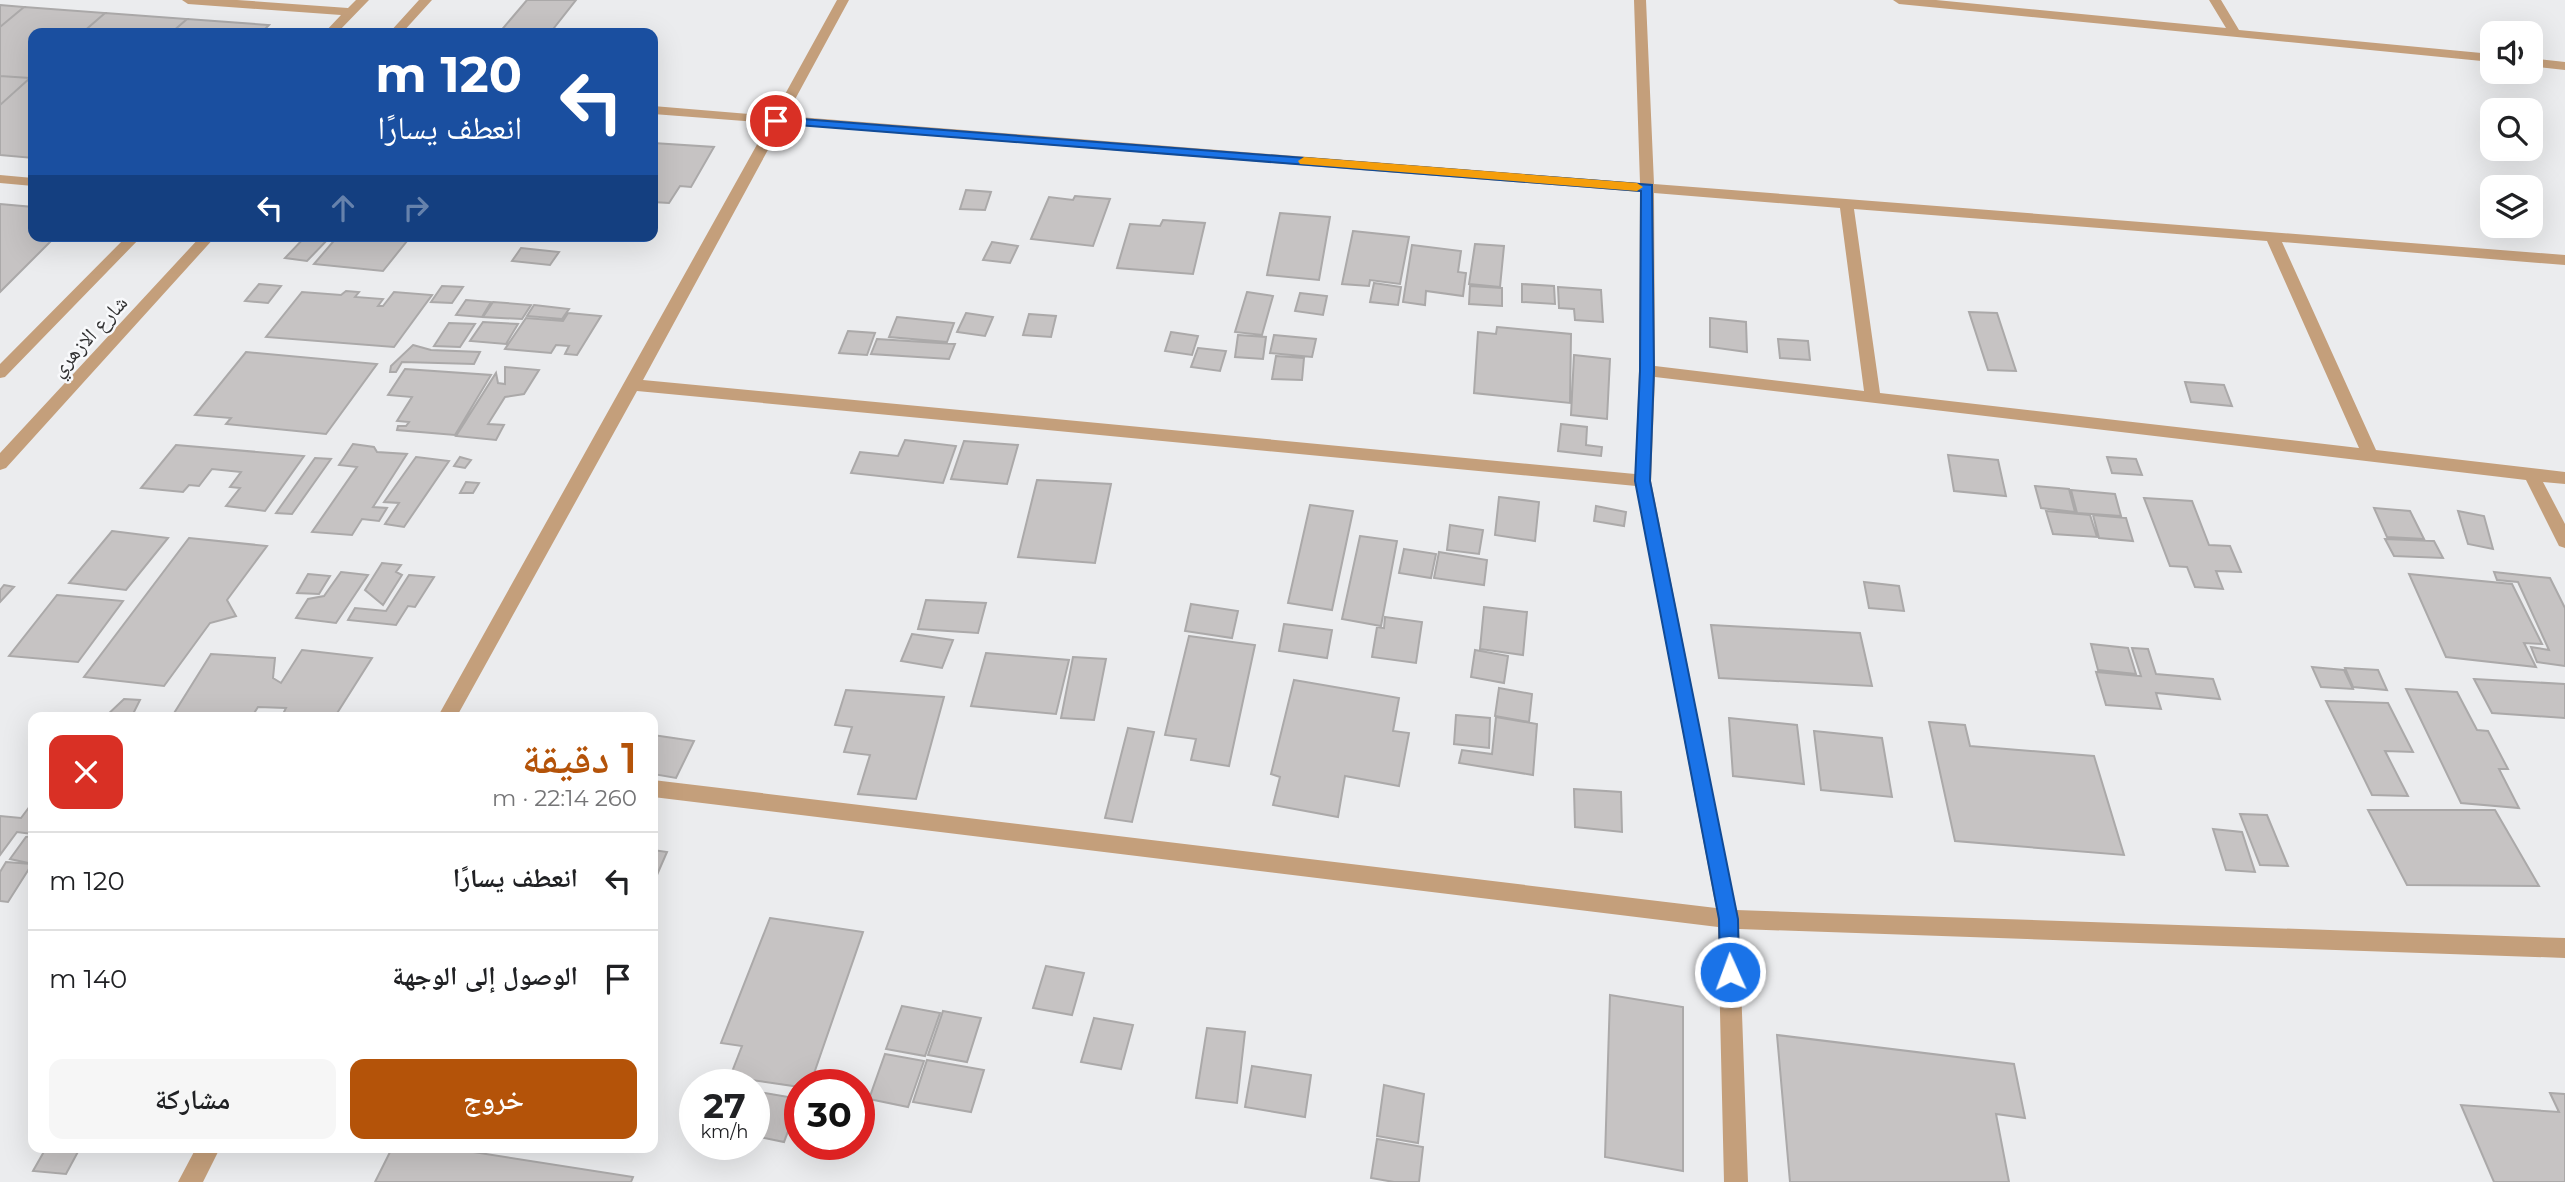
<!DOCTYPE html>
<html lang="ar">
<meta charset="utf-8">
<style>
:root{--surface:#fff;--page:#f6f6f6;--text:#202124;--muted:#757577;--line:#e0e0e0;--accent:#b45309}
body{margin:0;font-family:Montserrat,"Noto Naskh Arabic",sans-serif;background:var(--page);color:var(--text);direction:rtl;height:100vh;display:flex;flex-direction:column;font-size:26px;white-space:nowrap}
*{box-sizing:border-box;margin:0}
p{font-size:23px;color:var(--muted)}
.icon{flex:none;width:38px;height:38px;fill:none;stroke:currentColor;stroke-width:2;stroke-linecap:round;stroke-linejoin:round}
.map{position:relative;flex:1;overflow:hidden;direction:ltr}
.panel{position:absolute;left:28px;top:712px;width:630px;height:441px;display:flex;flex-direction:column;background:var(--surface);border-radius:14px;box-shadow:0 7px 28px #0002;direction:rtl}
.panel>*{flex:none}
.hud{position:absolute;left:28px;top:28px;width:630px;height:214px;border-radius:14px;box-shadow:0 7px 28px #0002;direction:rtl;background:#1a4fa0;color:#fff;overflow:hidden}
.buttons{position:absolute;left:2480px;top:21px;display:grid;gap:14px}
.buttons a{display:grid;place-items:center;width:63px;height:63px;border-radius:14px;background:var(--surface);box-shadow:0 7px 28px #0002;font-size:35px}
.speed{position:absolute;left:679px;top:1069px;display:flex;gap:14px;font-size:35px;font-weight:700;text-align:center}
.speed>*{display:grid;place-content:center;width:91px;height:91px;border-radius:50%;background:var(--surface);box-shadow:0 7px 28px #0002;line-height:1}
.speed small{font-size:18px;font-weight:400}
.speed .limit{border:10px solid #d22;background:#fff;color:#111}
.pin{position:absolute;display:grid;place-items:center;width:60px;height:60px;color:#fff;margin:-30px;border:4px solid #fff;border-radius:50%;box-shadow:0 2px 7px #0007}
.me{position:absolute;width:77px;margin:-38px;rotate:358deg;stroke-linejoin:round;filter:drop-shadow(0 0 5px #0008)}
.turn{display:flex;align-items:center;gap:24px;height:147px;padding:0 21px;font-size:32px}
.turn .icon{width:91px;height:91px;stroke-width:2.5}
.turn b{display:block;font-size:49px;line-height:60px}
.lanes{display:flex;align-items:center;height:66px;padding:0 21px;background:#0003;justify-content:center;gap:35px;direction:ltr}
.lanes .off{opacity:.35}
.round{display:grid;place-items:center;flex:none;width:74px;height:74px;border-radius:14px;background:var(--page)}
.head{display:flex;align-items:center;justify-content:space-between;height:119px;padding:0 21px}
h1{font-size:42px;font-weight:600;line-height:52px;color:var(--accent)}
.primary-button{display:flex;gap:14px;margin-top:auto;padding:14px 21px}
.primary-button a{flex:1;height:80px;border-radius:14px;background:var(--accent);color:#fff;font-size:28px;font-weight:600;line-height:80px;text-align:center}
.primary-button a+a{background:var(--page);color:var(--text)}
ul{padding:0;list-style:none}
li{display:flex;align-items:center;gap:21px;height:98px;padding:0 21px;border-top:2px solid var(--line)}
li div{flex:1}
li b{display:block;font-size:26px}
li em{font-style:normal}
.map>svg:first-child{display:block}
.building{fill:#c6c3c3;stroke:#aba9a9;stroke-width:2}
.lines{fill:none;stroke-linecap:round;stroke-linejoin:round}
.minor{fill:#c49f7b;fill-rule:evenodd}
.route{fill:#1a73e8;stroke:#114b97;stroke-width:2}
.slow{fill:#f59e0b}
.labels{text-anchor:middle;stroke-width:5;stroke-linejoin:round;paint-order:stroke}
.street-label{font-size:21px;fill:#323233;stroke:#f8f9fb}
</style>
<div class="map">
<svg width="2565" height="1182" viewBox="0 0 2565 1182">
<rect width="100%" height="100%" fill="#ebecee"/>
<path class="building" d="M 527,0 L 576,0 L 550,33 L 499,33 Z
M 0,5 L 24,7 L 0,27 Z
M 24,7 L 105,13 L 82,33 L 33,33 L 33,76 L 30,78 L 0,76 L 0,27 Z
M 105,13 L 187,19 L 171,33 L 82,33 Z
M 187,19 L 269,25 L 261,33 L 171,33 Z
M 0,76 L 30,78 L 0,105 Z
M 30,78 L 33,78 L 33,158 L 0,155 L 0,105 Z
M 653,143 L 714,147 L 691,187 L 680,186 L 669,203 L 653,202 Z
M 966,190 L 991,192 L 985,210 L 960,209 Z
M 1075,196 L 1110,199 L 1093,246 L 1031,239 L 1049,197 L 1073,200 Z
M 0,204 L 33,207 L 33,236 L 56,236 L 0,292 Z
M 1280,213 L 1330,217 L 1319,280 L 1267,275 Z
M 1163,220 L 1205,223 L 1193,274 L 1117,268 L 1130,224 L 1160,226 Z
M 1353,231 L 1409,237 L 1400,284 L 1370,280 L 1369,286 L 1342,284 Z
M 306,236 L 331,236 L 307,261 L 285,258 Z
M 338,236 L 411,236 L 383,271 L 314,264 Z
M 992,242 L 1018,246 L 1010,263 L 983,260 Z
M 1475,244 L 1504,246 L 1500,287 L 1469,284 Z
M 1412,245 L 1461,251 L 1458,272 L 1466,273 L 1463,296 L 1426,291 L 1425,305 L 1403,302 Z
M 521,248 L 559,252 L 550,265 L 512,261 Z
M 1374,283 L 1401,287 L 1398,305 L 1370,302 Z
M 259,284 L 281,286 L 268,303 L 245,301 Z
M 1522,284 L 1554,286 L 1555,304 L 1522,302 Z
M 442,286 L 463,287 L 452,303 L 431,302 Z
M 1470,286 L 1502,288 L 1502,306 L 1469,304 Z
M 1558,287 L 1601,290 L 1603,322 L 1575,320 L 1574,309 L 1559,308 Z
M 346,291 L 359,292 L 355,297 L 383,299 L 378,306 L 383,306 L 394,292 L 432,295 L 394,347 L 266,337 L 302,292 L 341,295 Z
M 1247,292 L 1273,296 L 1262,335 L 1235,332 Z
M 1300,293 L 1327,296 L 1323,315 L 1295,311 Z
M 466,300 L 491,302 L 482,317 L 456,315 Z
M 493,302 L 531,305 L 522,319 L 483,317 Z
M 534,305 L 569,309 L 562,319 L 527,316 Z
M 1969,312 L 1997,313 L 2016,371 L 1988,370 Z
M 568,313 L 601,316 L 577,355 L 565,354 L 569,346 L 556,345 L 551,353 L 505,349 L 526,318 L 563,321 Z
M 966,313 L 993,317 L 985,336 L 957,332 Z
M 1029,314 L 1056,316 L 1051,337 L 1023,335 Z
M 897,317 L 954,323 L 947,342 L 889,337 Z
M 1710,318 L 1746,322 L 1747,352 L 1710,347 Z
M 483,322 L 518,324 L 506,344 L 470,341 Z
M 449,323 L 475,324 L 460,347 L 434,346 Z
M 1497,327 L 1571,334 L 1570,403 L 1474,393 L 1478,332 L 1496,334 Z
M 848,331 L 875,333 L 867,355 L 839,353 Z
M 1171,332 L 1198,336 L 1192,355 L 1165,351 Z
M 1238,335 L 1266,337 L 1263,359 L 1235,357 Z
M 1274,335 L 1316,339 L 1312,357 L 1270,353 Z
M 877,339 L 955,344 L 949,359 L 871,354 Z
M 1778,339 L 1808,341 L 1810,360 L 1780,358 Z
M 413,345 L 431,350 L 480,352 L 474,364 L 402,362 L 396,372 L 390,372 L 391,366 Z
M 1198,348 L 1226,351 L 1220,371 L 1191,367 Z
M 246,352 L 377,364 L 326,434 L 226,424 L 231,418 L 195,415 Z
M 1574,355 L 1610,359 L 1607,419 L 1571,415 Z
M 1276,356 L 1304,358 L 1302,380 L 1272,379 Z
M 505,367 L 539,370 L 524,394 L 505,397 L 488,424 L 504,425 L 496,440 L 456,436 L 496,373 L 498,383 L 505,384 Z
M 405,369 L 491,375 L 455,435 L 397,430 L 398,426 L 406,426 L 409,422 L 397,421 L 412,397 L 388,395 Z
M 2185,382 L 2224,385 L 2232,406 L 2191,402 Z
M 1561,424 L 1587,427 L 1586,445 L 1602,447 L 1601,456 L 1558,451 Z
M 905,440 L 956,446 L 943,483 L 851,473 L 860,452 L 898,456 Z
M 964,441 L 1018,445 L 1007,484 L 951,479 Z
M 353,444 L 374,447 L 377,452 L 407,454 L 373,507 L 387,508 L 379,521 L 362,519 L 352,535 L 312,532 L 357,467 L 339,465 Z
M 176,445 L 304,456 L 265,511 L 226,506 L 240,488 L 230,487 L 241,472 L 212,469 L 199,486 L 189,485 L 183,492 L 141,488 Z
M 1948,455 L 1998,460 L 2006,496 L 1954,491 Z
M 416,457 L 449,461 L 404,527 L 385,524 L 399,503 L 384,502 Z
M 460,457 L 471,460 L 465,468 L 454,466 Z
M 2107,457 L 2136,459 L 2142,475 L 2112,473 Z
M 315,458 L 331,459 L 292,514 L 276,513 Z
M 1037,480 L 1111,484 L 1095,563 L 1018,557 Z
M 466,482 L 479,483 L 473,493 L 460,493 Z
M 2035,486 L 2069,489 L 2075,512 L 2041,508 Z
M 2071,490 L 2115,494 L 2121,516 L 2077,513 Z
M 1499,497 L 1539,502 L 1535,541 L 1495,535 Z
M 2144,498 L 2192,501 L 2209,545 L 2230,546 L 2241,572 L 2216,571 L 2223,589 L 2195,587 L 2187,567 L 2170,566 Z
M 1310,505 L 1353,511 L 1332,610 L 1288,603 Z
M 1596,506 L 1626,512 L 1624,526 L 1594,521 Z
M 2374,508 L 2410,511 L 2424,539 L 2387,537 Z
M 2046,511 L 2090,515 L 2097,537 L 2053,534 Z
M 2458,511 L 2484,516 L 2493,549 L 2468,544 Z
M 2093,515 L 2126,518 L 2133,541 L 2099,538 Z
M 1450,525 L 1483,530 L 1479,554 L 1447,550 Z
M 112,531 L 168,538 L 126,590 L 69,583 Z
M 1360,536 L 1397,541 L 1381,626 L 1342,619 Z
M 189,538 L 267,546 L 227,600 L 236,616 L 210,623 L 164,686 L 84,677 Z
M 2385,539 L 2434,541 L 2443,558 L 2394,556 Z
M 1404,549 L 1436,554 L 1431,578 L 1399,573 Z
M 1439,552 L 1487,560 L 1484,585 L 1434,578 Z
M 382,563 L 401,565 L 396,572 L 402,575 L 383,605 L 365,590 Z
M 341,572 L 368,575 L 336,623 L 296,618 L 308,599 L 324,596 Z
M 2494,572 L 2550,578 L 2565,608 L 2565,666 L 2537,662 L 2531,647 L 2549,650 L 2518,582 L 2497,580 Z
M 308,574 L 330,576 L 319,594 L 297,593 Z
M 2409,574 L 2512,584 L 2542,644 L 2524,643 L 2536,667 L 2446,657 Z
M 409,575 L 434,577 L 415,607 L 408,606 L 396,625 L 348,620 L 355,608 L 386,611 Z
M 1864,582 L 1899,586 L 1904,611 L 1869,608 Z
M 4,585 L 14,587 L 0,602 L 0,590 Z
M 57,595 L 123,601 L 78,662 L 9,656 Z
M 926,600 L 986,603 L 978,633 L 918,629 Z
M 1191,604 L 1238,611 L 1232,638 L 1185,631 Z
M 1484,607 L 1527,612 L 1523,655 L 1480,649 Z
M 1385,617 L 1422,622 L 1416,663 L 1372,657 L 1377,627 L 1384,628 Z
M 1284,624 L 1332,630 L 1327,658 L 1279,651 Z
M 1711,625 L 1860,633 L 1872,686 L 1719,678 Z
M 912,634 L 953,640 L 942,668 L 901,661 Z
M 1189,636 L 1255,645 L 1229,766 L 1191,760 L 1196,739 L 1165,735 Z
M 2091,644 L 2128,648 L 2136,674 L 2098,670 Z
M 2132,648 L 2148,649 L 2156,674 L 2213,679 L 2220,699 L 2156,693 L 2161,709 L 2106,705 L 2096,672 L 2141,676 Z
M 302,650 L 372,658 L 334,718 L 281,718 L 286,708 L 258,707 L 251,718 L 171,718 L 211,654 L 275,658 L 273,678 L 281,683 Z
M 1475,650 L 1508,656 L 1504,683 L 1471,677 Z
M 986,653 L 1069,660 L 1056,714 L 971,706 Z
M 1073,657 L 1106,659 L 1094,720 L 1061,718 Z
M 2312,667 L 2344,670 L 2353,689 L 2321,687 Z
M 2345,668 L 2378,670 L 2387,690 L 2353,687 Z
M 2474,679 L 2565,684 L 2565,718 L 2492,713 Z
M 1294,680 L 1399,698 L 1393,731 L 1409,733 L 1399,786 L 1345,776 L 1338,817 L 1273,805 L 1280,777 L 1271,774 Z
M 1499,688 L 1532,694 L 1529,722 L 1495,716 Z
M 2406,689 L 2457,692 L 2477,730 L 2488,731 L 2508,769 L 2499,769 L 2519,808 L 2461,803 Z
M 846,690 L 944,697 L 916,799 L 858,794 L 870,755 L 844,752 L 852,727 L 835,725 Z
M 124,699 L 140,700 L 131,718 L 104,718 Z
M 2326,701 L 2388,703 L 2413,752 L 2385,751 L 2408,796 L 2372,795 Z
M 1456,715 L 1490,718 L 1489,748 L 1454,744 Z
M 1496,717 L 1537,724 L 1533,775 L 1459,763 L 1462,750 L 1492,754 Z
M 1729,718 L 1797,725 L 1804,784 L 1733,776 Z
M 1929,722 L 1965,725 L 1970,746 L 2094,756 L 2124,855 L 1955,841 Z
M 1128,728 L 1154,732 L 1132,822 L 1105,818 Z
M 1814,731 L 1882,738 L 1892,797 L 1821,790 Z
M 653,735 L 694,741 L 676,778 L 653,774 Z
M 1574,789 L 1621,792 L 1622,832 L 1575,827 Z
M 33,802 L 33,834 L 17,832 L 0,855 L 0,816 L 21,818 Z
M 2368,810 L 2495,810 L 2539,886 L 2407,885 Z
M 2240,814 L 2267,815 L 2288,866 L 2260,865 Z
M 2213,829 L 2242,832 L 2255,872 L 2226,870 Z
M 33,836 L 33,864 L 10,859 L 26,837 Z
M 653,850 L 667,852 L 653,884 Z
M 6,862 L 32,864 L 8,902 L 0,901 L 0,872 Z
M 770,918 L 863,932 L 810,1085 L 800,1085 L 800,1087 L 730,1077 L 742,1046 L 721,1043 Z
M 1046,966 L 1084,973 L 1072,1015 L 1033,1008 Z
M 1610,995 L 1683,1007 L 1683,1171 L 1605,1157 Z
M 902,1006 L 940,1013 L 925,1056 L 886,1049 Z
M 943,1011 L 981,1018 L 967,1062 L 928,1055 Z
M 1094,1018 L 1133,1025 L 1121,1069 L 1081,1062 Z
M 1207,1028 L 1245,1032 L 1237,1103 L 1196,1098 Z
M 1777,1035 L 2014,1064 L 2025,1118 L 1996,1114 L 2009,1182 L 1790,1182 Z
M 885,1054 L 924,1061 L 908,1107 L 869,1099 Z
M 927,1060 L 984,1070 L 971,1112 L 913,1102 Z
M 1252,1066 L 1311,1075 L 1305,1117 L 1245,1107 Z
M 1384,1085 L 1424,1094 L 1418,1143 L 1377,1136 Z
M 754,1091 L 800,1099 L 784,1142 L 754,1136 Z
M 2550,1093 L 2565,1094 L 2565,1182 L 2494,1182 L 2461,1105 L 2559,1112 Z
M 1377,1139 L 1423,1147 L 1419,1182 L 1394,1182 L 1371,1178 Z
M 46,1148 L 80,1148 L 66,1174 L 33,1171 Z
M 392,1148 L 448,1148 L 633,1177 L 631,1182 L 375,1182 Z"/>
<g class="lines">
<path class="minor" d="M 182,0 L 237,0 L 348,8 L 356,0 L 369,0 L 337,33 L 324,33 L 341,15 L 188,4 Z
M 419,0 L 432,0 L 402,33 L 389,33 Z
M 837,0 L 849,0 L 786,116 L 1640,183 L 1634,0 L 1646,0 L 1654,184 L 2565,255 L 2565,265 L 2282,242 L 2376,450 L 2565,472 L 2565,484 L 2543,482 L 2565,524 L 2565,548 L 2559,546 L 2526,480 L 1655,377 L 1651,481 L 1736,910 L 2565,938 L 2565,958 L 1739,929 L 1748,1182 L 1724,1182 L 1718,927 L 653,797 L 653,780 L 1716,908 L 1636,486 L 637,391 L 456,718 L 437,718 L 769,123 L 653,114 L 653,106 L 773,116 ZM 782,124 L 1640,192 L 1639,371 L 1635,474 L 643,380 ZM 1654,193 L 1840,208 L 1864,391 L 1655,366 ZM 1854,209 L 2267,241 L 2359,448 L 1880,393 Z
M 1893,0 L 1936,0 L 2226,28 L 2209,0 L 2221,0 L 2239,30 L 2492,54 L 2492,62 L 1899,4 Z
M 2530,58 L 2565,62 L 2565,70 L 2530,66 Z
M 0,175 L 33,178 L 33,186 L 0,183 Z
M 127,236 L 142,236 L 5,377 L 0,378 L 0,364 Z
M 201,236 L 216,236 L 6,468 L 0,470 L 0,453 Z
M 196,1148 L 220,1148 L 203,1182 L 178,1182 Z"/>
</g>
<path class="route" d="M 776,117 L 1652,185 L 1654,371 L 1650,481 L 1738,919 L 1739,972 L 1737,978 L 1730,981 L 1723,978 L 1720,972 L 1719,919 L 1635,481 L 1640,371 L 1641,191 L 772,123 L 770,121 Z"/>
<path class="slow" d="M 1304,157 L 1637,183 L 1643,187 L 1637,191 L 1300,164 L 1298,161 Z"/>
<g class="labels">
<g class="street-label">
<text transform="translate(89 336) rotate(-47)" y="7">شارع الازهري</text>
</g>
</g>
</svg>
<div class="buttons">
<a><svg class="icon" aria-label="sound" viewBox="0 0 24 24"><path d="M4 9h4l5-4v14l-5-4H4zM17 9q2 3 0 6"/></svg></a>
<a><svg class="icon" aria-label="search" viewBox="0 0 24 24"><circle cx="10" cy="10" r="6"/><path d="M15 15l6 6"/></svg></a>
<a><svg class="icon" aria-label="layers" viewBox="0 0 24 24"><path d="M12 4l9 5-9 5-9-5zM3 14l9 5 9-5"/></svg></a>
</div>
<div class="speed"><div>27<small>km/h</small></div><div class="limit">30</div></div>
<div class="pin" style="left:776px;top:121px;background:#d93025"><svg class="icon" aria-label="arrive" viewBox="0 0 24 24"><path d="M6 21V4h12l-3 4 3 4H6"/></svg></div>
<svg class="me" style="left:1730px;top:972px" viewBox="-20 -20 40 40"><circle r="17" fill="#1a73e8" stroke="#fff" stroke-width="3"/><path d="M0-11L8 9 0 5-8 9z" fill="#fff"/></svg>
<div class="hud">
<div class="turn"><svg class="icon" aria-label="left" viewBox="0 0 24 24"><path d="M17 20v-9H6M10 6l-5 5 5 5"/></svg><div><b>120 m</b>انعطف يسارًا</div></div>
<div class="lanes"><svg class="icon" aria-label="left" viewBox="0 0 24 24"><path d="M17 20v-9H6M10 6l-5 5 5 5"/></svg><svg class="icon off" aria-label="ahead" viewBox="0 0 24 24"><path d="M12 20V5M6 11l6-6 6 6"/></svg><svg class="icon off" aria-label="right" viewBox="0 0 24 24"><path d="M7 20v-9h11M14 6l5 5-5 5"/></svg></div>
</div>
<section class="panel">
<div class="head"><div><h1>1 دقيقة</h1><p>260 m · 22:14</p></div><a class="round" style="background:#d93025;color:#fff"><svg class="icon" aria-label="close" viewBox="0 0 24 24"><path d="M6 6l12 12M18 6L6 18"/></svg></a></div>
<ul>
<li><svg class="icon" aria-label="left" viewBox="0 0 24 24"><path d="M17 20v-9H6M10 6l-5 5 5 5"/></svg><div><b>انعطف يسارًا</b></div><em>120 m</em></li>
<li><svg class="icon" aria-label="arrive" viewBox="0 0 24 24"><path d="M6 21V4h12l-3 4 3 4H6"/></svg><div><b>الوصول إلى الوجهة</b></div><em>140 m</em></li>
</ul>
<div class="primary-button"><a>خروج</a><a>مشاركة</a></div>
</section>
</div>
